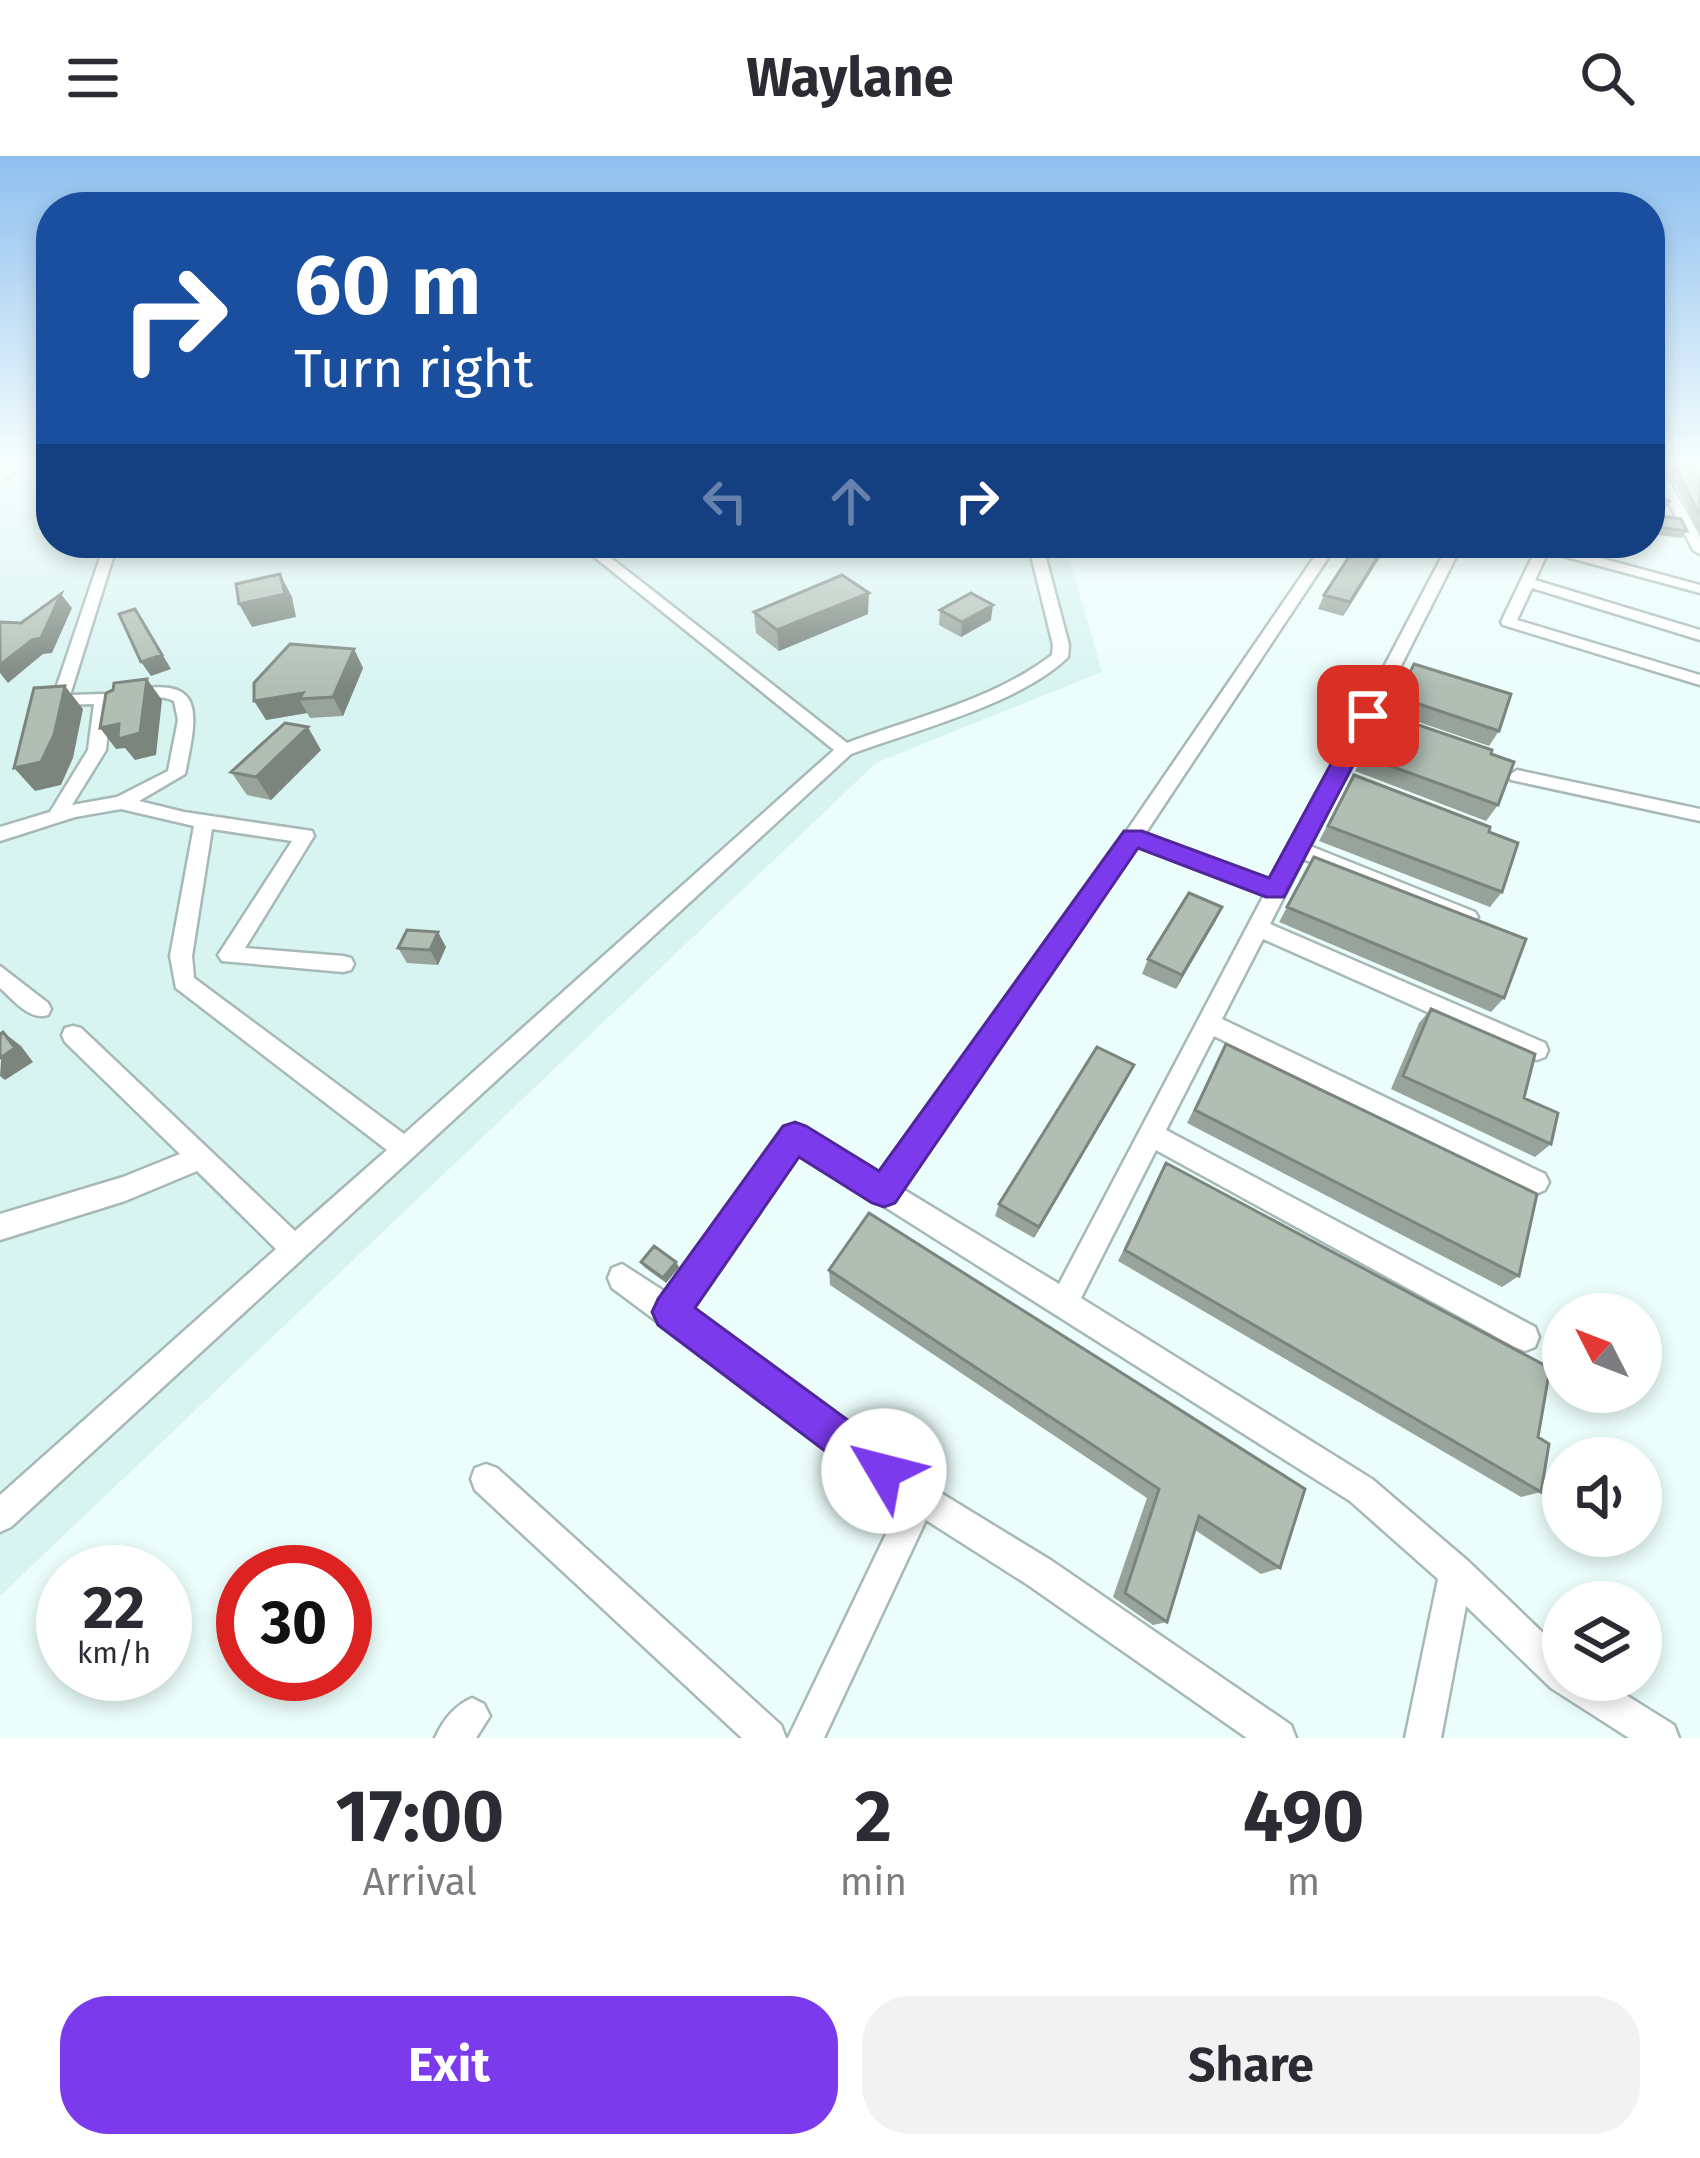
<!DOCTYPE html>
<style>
:root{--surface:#fff;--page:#f2f2f3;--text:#2b2b33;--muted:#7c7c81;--accent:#7c3aed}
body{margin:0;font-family:"Fira Sans",sans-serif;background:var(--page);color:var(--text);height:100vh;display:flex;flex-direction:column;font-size:45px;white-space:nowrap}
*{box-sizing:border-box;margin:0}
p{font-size:39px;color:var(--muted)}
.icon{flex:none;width:66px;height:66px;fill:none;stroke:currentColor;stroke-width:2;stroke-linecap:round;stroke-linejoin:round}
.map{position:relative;height:1582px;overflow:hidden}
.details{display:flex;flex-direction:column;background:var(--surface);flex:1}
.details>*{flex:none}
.hud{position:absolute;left:36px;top:36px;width:1629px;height:366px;border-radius:48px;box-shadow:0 6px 18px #0003;background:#1a4fa0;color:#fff;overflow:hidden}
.needle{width:78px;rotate:312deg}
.buttons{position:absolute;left:1542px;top:1137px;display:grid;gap:24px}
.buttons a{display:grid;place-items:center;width:120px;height:120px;border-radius:50%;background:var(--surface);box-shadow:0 6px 18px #0003;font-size:60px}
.speed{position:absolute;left:36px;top:1389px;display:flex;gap:24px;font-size:60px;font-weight:700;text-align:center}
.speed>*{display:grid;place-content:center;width:156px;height:156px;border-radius:50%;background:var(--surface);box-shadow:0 6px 18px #0003;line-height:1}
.speed small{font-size:30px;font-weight:400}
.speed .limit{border:18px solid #d22;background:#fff;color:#111}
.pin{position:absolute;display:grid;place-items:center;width:102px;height:102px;color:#fff;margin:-51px;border-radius:24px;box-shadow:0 6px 18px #0006}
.me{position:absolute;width:132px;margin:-66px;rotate:307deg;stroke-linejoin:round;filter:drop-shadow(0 0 9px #0008)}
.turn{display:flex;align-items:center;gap:42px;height:252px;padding:0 60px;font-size:54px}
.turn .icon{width:156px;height:156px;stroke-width:2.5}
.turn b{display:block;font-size:84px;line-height:102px}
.lanes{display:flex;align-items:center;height:114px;padding:0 60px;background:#0003;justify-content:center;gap:60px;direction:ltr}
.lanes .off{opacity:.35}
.eta{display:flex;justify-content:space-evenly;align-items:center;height:204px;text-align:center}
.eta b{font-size:72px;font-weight:700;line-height:84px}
.button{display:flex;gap:24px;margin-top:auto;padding:24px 60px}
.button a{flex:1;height:138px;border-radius:48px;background:var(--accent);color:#fff;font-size:48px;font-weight:700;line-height:138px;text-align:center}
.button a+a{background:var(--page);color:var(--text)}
header{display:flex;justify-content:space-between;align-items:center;height:156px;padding:0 60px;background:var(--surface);font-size:54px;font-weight:700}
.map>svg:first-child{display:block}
.built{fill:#d8f4f1}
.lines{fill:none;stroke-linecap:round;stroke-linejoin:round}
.minor-casing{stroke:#a7b9b7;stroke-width:5}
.minor{fill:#fff;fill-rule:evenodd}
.wall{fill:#97a39b}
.shaded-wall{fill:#7b857e}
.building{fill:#b0beb4;stroke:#7b857e;stroke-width:3}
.route{fill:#7c3aed;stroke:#51269a;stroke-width:3}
</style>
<header><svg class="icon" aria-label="menu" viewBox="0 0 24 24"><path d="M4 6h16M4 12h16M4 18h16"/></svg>Waylane<svg class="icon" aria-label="search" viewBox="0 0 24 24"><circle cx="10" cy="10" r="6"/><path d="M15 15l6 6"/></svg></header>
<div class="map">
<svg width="1700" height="1582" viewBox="0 0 1700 1582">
<rect width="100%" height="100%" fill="#ebfefb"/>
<path class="built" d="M 0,310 L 51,310 L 51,387 L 1065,387 L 1102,516 L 876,607 L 0,1440 Z"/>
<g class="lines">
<defs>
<path id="minor" d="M 9,310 L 23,310 L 0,326 L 0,316 Z
M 1650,310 L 1661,310 L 1700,381 L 1700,398 L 1693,394 Z
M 105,387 L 117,389 L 70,539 L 103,538 L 111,543 L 106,594 L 72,649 L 117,641 L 168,615 L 178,564 L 174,545 C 157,536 139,545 121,542 L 121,536 C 205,518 199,551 185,618 L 139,645 L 184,656 L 312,675 L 314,680 L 245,792 L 343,800 L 351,802 L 354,808 L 351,814 L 343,816 L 222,805 L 218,799 L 222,793 L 292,685 L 212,673 L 192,800 L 194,822 L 404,978 L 834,594 L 577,387 L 592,387 L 847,587 C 916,561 993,544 1052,499 L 1053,489 L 1028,387 L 1042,387 L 1069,489 L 1068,501 C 1020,548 915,574 851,598 L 11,1371 L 0,1376 L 0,1339 L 276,1093 L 197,1015 L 125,1045 L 0,1084 L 0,1058 L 123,1021 L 180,998 L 65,886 L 62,879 L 65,872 L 73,870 L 81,872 L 295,1075 L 387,994 L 176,832 L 170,800 L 194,670 L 121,653 L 75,661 L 0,685 L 0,671 L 50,656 L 88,594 L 94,548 L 60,549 L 52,544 Z
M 1324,387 L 1338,387 L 1145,678 L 1271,726 L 1449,387 L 1463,387 L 1310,690 L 1475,756 L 1478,761 L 1468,769 L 1461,766 L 1303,703 L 1270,768 L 1545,887 L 1548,894 L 1545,901 L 1537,904 L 1529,901 L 1263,783 L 1222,863 L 1545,1018 L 1549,1026 L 1545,1034 L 1536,1038 L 1527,1034 L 1214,880 L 1166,974 L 1535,1171 L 1539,1181 L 1535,1191 L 1525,1195 L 1515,1191 L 1156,994 L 1081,1142 L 1372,1323 L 1468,1405 L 1563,1496 L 1563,1524 L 1602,1524 L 1674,1569 L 1679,1582 L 1629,1582 L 1551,1532 L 1466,1450 L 1441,1582 L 1405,1582 L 1438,1423 L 1350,1345 L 798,996 L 689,1153 L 931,1331 L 1052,1405 L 1291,1569 L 1296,1582 L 1247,1582 L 1028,1429 L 926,1364 L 824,1582 L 788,1582 L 901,1347 L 612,1132 L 608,1122 L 612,1112 L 622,1108 L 667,1137 L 786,973 L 795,970 L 880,1020 L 1126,676 ZM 1137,690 L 1264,739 L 1059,1128 L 901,1032 Z
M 1523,387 L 1545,387 L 1700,429 L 1700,437 L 1548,396 L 1535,424 L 1700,474 L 1700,484 L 1532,432 L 1517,464 L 1700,519 L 1700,529 L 1503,469 L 1501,466 L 1536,393 Z
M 1517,614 L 1700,653 L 1700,665 L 1511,624 L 1508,620 Z
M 0,810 L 48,847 L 51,853 L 48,859 C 29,865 13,843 0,832 Z
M 486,1308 L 497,1312 L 781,1569 L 786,1582 L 742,1582 L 475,1334 L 471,1323 L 475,1312 Z
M 472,1542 L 484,1548 L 490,1560 L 476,1582 L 435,1582 C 443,1564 454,1550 472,1542 Z"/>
</defs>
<use href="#minor" class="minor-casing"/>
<use href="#minor" class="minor"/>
</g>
<path class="wall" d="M 1666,310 L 1695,310 L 1700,319 L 1700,377 Z
M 1650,340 L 1671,345 L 1666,352 L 1652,352 L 1652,359 L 1687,375 L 1682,382 L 1650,378 Z
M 1358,387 L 1389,387 L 1343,460 L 1318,453 L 1324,439 Z
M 940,454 L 991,464 L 961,481 L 939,469 Z
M 754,456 L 868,458 L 779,495 L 756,477 Z
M 354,493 L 363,512 L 343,560 L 310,562 L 307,557 L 266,564 Z
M 1414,508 L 1499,575 L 1489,590 L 1389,556 Z
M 321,594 L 271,644 L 247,639 L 231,616 Z
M 1491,598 L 1498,649 L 1486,665 L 1355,615 L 1363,600 Z
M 1354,619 L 1489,676 L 1502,736 L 1490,751 L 1319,685 Z
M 1314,701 L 1504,842 L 1491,856 L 1279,766 Z
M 1222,751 L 1176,833 L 1142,818 L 1148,803 Z
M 446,791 L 438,809 L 407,807 L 398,792 Z
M 1431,853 L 1524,942 L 1551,988 L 1535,1001 L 1391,933 L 1419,867 Z
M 1226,888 L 1519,1120 L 1502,1131 L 1187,967 Z
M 1127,923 L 1034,1082 L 995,1060 L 999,1048 Z
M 1166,1007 L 1538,1281 L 1541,1336 L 1521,1341 L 1118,1105 Z
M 641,1106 L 679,1111 L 666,1127 L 644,1111 Z
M 829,1114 L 1280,1412 L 1261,1418 L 1195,1374 L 1167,1466 L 1153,1469 L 1113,1441 L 1147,1342 L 830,1129 Z"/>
<path class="shaded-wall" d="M 1386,387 L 1389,387 L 1343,460 L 1350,446 Z
M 280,418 L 292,441 L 296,461 L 252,471 L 239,448 Z
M 869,437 L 868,458 L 779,495 L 777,474 Z
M 61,438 L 72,452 L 52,497 L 43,498 L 8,527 L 0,517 L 0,509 Z
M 993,449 L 991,464 L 961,481 L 962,466 Z
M 135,453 L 144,467 L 171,513 L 151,520 L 141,506 Z
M 354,493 L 363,512 L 343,560 L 333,541 Z
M 147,523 L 162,544 L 156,599 L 135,604 L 125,592 L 116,593 L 100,572 L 119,568 Z
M 65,530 L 83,553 L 73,602 L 61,629 L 35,635 L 14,612 Z
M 303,537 L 299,543 L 307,557 L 266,564 L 254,545 Z
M 308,571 L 321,594 L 271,644 L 256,621 Z
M 1222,751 L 1215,766 L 1176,833 L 1182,819 Z
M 438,776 L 446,791 L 438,809 L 430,794 Z
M 3,876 L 21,890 L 33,906 L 5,924 L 0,920 Z
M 1134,909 L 1127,923 L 1034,1082 L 1039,1071 Z
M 676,1106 L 679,1111 L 666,1127 L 663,1122 Z"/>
<path class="building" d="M 1674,310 L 1695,310 L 1700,319 L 1700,359 Z
M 1650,340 L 1671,345 L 1652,344 L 1652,359 L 1681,363 L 1687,375 L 1650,370 Z
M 1358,387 L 1386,387 L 1350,446 L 1324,439 Z
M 280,418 L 285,438 L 239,448 L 236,428 Z
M 842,419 L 869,437 L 777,474 L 754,456 Z
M 971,437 L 993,449 L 962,466 L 940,454 Z
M 61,438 L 41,482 L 32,484 L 0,509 L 0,466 L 21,467 Z
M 135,453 L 162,499 L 141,506 L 119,458 Z
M 290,488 L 354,493 L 333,541 L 299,543 L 303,537 L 254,545 L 254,527 Z
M 1414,508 L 1511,538 L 1499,575 L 1398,541 Z
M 147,523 L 140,577 L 118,583 L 119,568 L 100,572 L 106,537 L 113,534 L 114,527 Z
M 65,530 L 54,579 L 41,606 L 14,612 L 34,532 Z
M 1389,559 L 1492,594 L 1491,598 L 1514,606 L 1498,649 L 1363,600 Z
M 285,567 L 308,571 L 256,621 L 231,616 Z
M 1354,619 L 1490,671 L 1489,676 L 1518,687 L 1502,736 L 1328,670 Z
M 1314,701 L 1526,783 L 1504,842 L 1287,751 Z
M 1189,737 L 1222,751 L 1182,819 L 1148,803 Z
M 407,774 L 438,776 L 430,794 L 398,792 Z
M 1431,853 L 1535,898 L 1524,942 L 1558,957 L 1551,988 L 1403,920 Z
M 3,876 L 15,892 L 0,902 L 0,878 Z
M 1226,888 L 1537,1038 L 1519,1120 L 1195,954 Z
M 1097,891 L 1134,909 L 1039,1071 L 999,1048 Z
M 1166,1007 L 1550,1212 L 1538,1281 L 1549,1288 L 1541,1336 L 1125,1094 Z
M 869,1057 L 1305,1333 L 1280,1412 L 1199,1360 L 1167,1466 L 1125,1437 L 1159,1333 L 829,1114 Z
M 654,1090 L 676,1106 L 663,1122 L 641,1106 Z"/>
<linearGradient id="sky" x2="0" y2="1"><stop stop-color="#8ebfef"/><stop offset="0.58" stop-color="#f6fffd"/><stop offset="1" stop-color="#f6fffd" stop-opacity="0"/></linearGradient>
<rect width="1700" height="532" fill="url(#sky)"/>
<path class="route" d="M 1368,553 L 1379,560 L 1284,741 L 1266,741 L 1138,692 L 895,1047 L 884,1051 L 872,1047 L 799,1001 L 695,1152 L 898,1301 L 904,1315 L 898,1329 L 884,1335 L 870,1329 L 658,1169 L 652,1156 L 658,1143 L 783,970 L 795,966 L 806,970 L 879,1015 L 1124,675 L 1142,675 L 1269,722 L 1357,560 Z"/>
</svg>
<div class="buttons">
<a><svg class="needle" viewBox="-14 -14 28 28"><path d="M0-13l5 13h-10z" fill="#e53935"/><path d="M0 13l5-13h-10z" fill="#7c7c81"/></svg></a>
<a><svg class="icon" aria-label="sound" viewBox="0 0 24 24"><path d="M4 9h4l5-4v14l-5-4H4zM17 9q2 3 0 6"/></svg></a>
<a><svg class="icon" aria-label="layers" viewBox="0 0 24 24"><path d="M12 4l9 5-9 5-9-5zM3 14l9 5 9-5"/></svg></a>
</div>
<div class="speed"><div>22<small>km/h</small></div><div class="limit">30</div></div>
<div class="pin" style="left:1368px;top:560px;background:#d93025"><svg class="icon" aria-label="arrive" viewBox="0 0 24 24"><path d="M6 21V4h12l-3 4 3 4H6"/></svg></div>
<svg class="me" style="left:884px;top:1315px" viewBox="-20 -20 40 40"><circle r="19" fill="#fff"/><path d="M0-13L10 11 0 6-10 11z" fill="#7c3aed"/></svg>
<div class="hud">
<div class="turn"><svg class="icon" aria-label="right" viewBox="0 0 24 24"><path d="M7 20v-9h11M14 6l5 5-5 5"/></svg><div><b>60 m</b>Turn right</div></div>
<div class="lanes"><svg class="icon off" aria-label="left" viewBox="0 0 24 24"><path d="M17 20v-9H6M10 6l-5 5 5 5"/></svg><svg class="icon off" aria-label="ahead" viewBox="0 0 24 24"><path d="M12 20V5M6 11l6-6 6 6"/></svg><svg class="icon" aria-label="right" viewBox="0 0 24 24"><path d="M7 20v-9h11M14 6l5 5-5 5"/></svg></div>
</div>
</div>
<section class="details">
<div class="eta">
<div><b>17:00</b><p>Arrival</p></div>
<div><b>2</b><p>min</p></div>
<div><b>490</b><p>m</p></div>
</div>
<div class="button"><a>Exit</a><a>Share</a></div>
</section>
